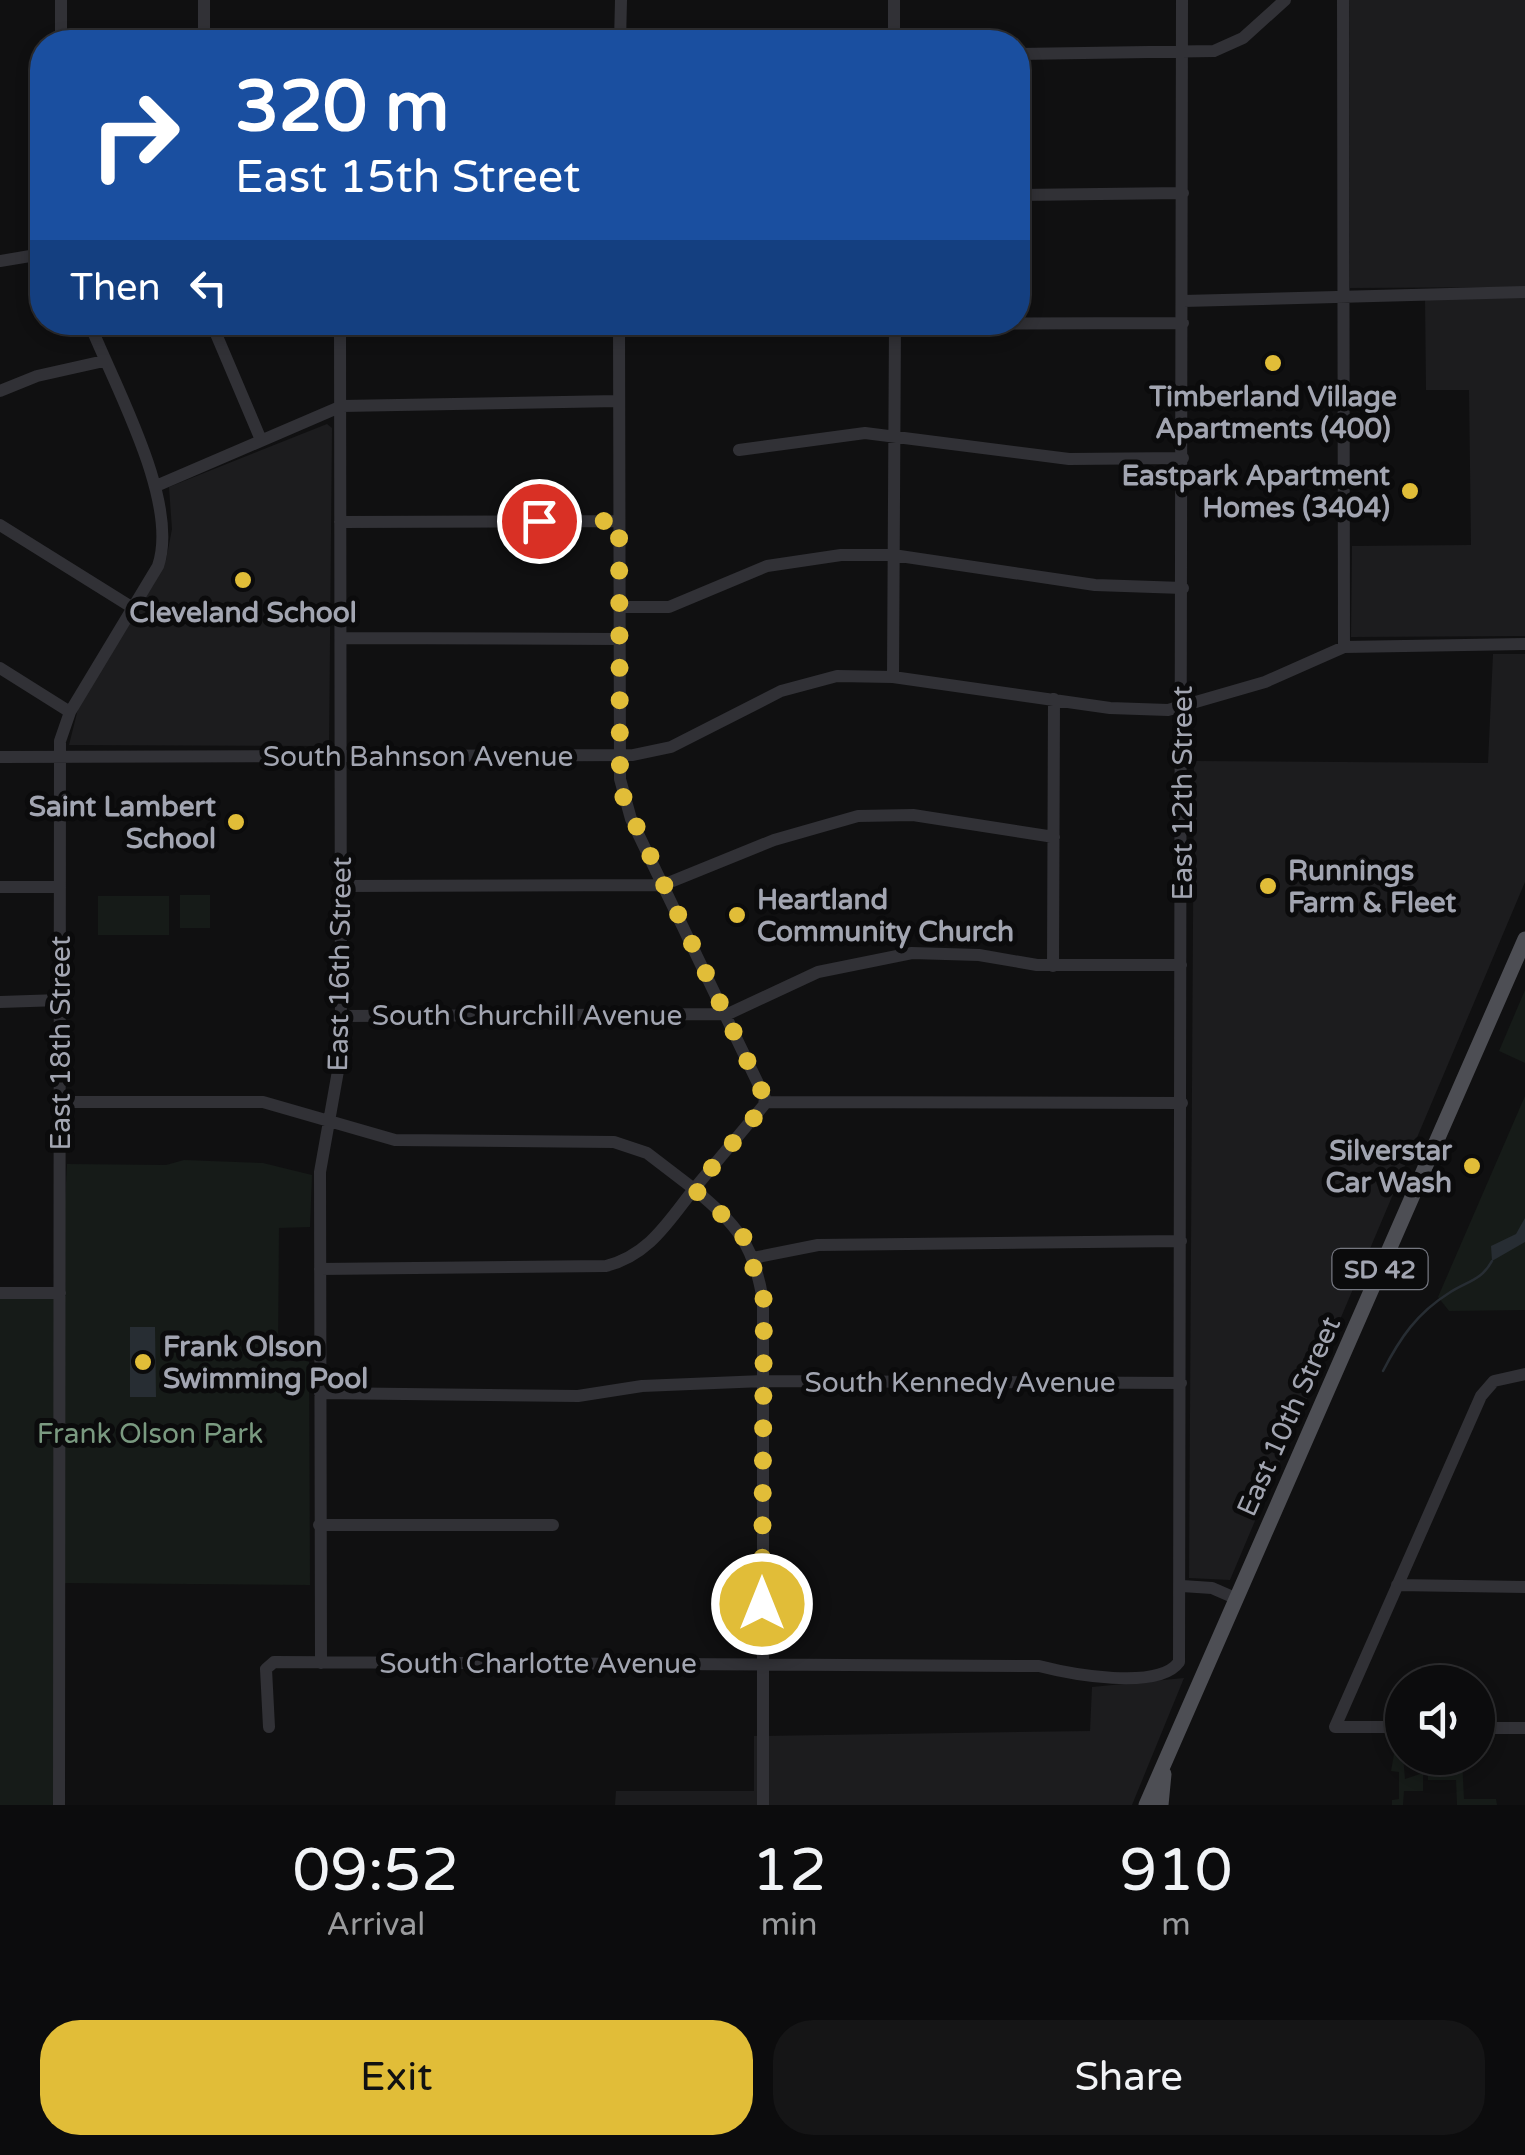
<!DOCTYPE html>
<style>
:root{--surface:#0c0c0d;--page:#151516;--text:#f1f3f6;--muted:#9a9b9d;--line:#2c2c2e;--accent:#e1bd38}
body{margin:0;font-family:"Varela Round",sans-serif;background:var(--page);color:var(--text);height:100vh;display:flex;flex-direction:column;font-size:38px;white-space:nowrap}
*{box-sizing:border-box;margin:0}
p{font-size:32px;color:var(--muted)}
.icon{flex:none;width:55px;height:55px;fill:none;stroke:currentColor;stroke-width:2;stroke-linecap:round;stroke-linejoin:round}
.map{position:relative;height:1805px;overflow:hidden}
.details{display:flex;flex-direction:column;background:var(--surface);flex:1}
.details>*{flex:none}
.guide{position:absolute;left:30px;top:30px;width:1000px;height:305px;border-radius:40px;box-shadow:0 5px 15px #0003,0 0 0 2px var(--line);background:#1a4fa0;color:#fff;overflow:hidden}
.fabs{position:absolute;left:1385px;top:1665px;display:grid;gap:20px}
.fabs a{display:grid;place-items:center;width:110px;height:110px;border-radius:50%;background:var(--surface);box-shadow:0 5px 15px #0003,0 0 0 2px var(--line);font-size:50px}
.pin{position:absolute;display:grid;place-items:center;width:85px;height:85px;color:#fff;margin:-42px;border:5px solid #fff;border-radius:50%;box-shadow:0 2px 10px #0007}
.me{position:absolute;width:110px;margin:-55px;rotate:0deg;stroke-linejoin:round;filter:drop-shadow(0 0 8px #0008)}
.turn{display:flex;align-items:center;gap:35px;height:210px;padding:0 40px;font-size:45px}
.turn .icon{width:130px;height:130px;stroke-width:2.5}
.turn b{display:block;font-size:70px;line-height:85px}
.then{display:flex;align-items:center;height:95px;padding:0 40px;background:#0003;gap:20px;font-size:38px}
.eta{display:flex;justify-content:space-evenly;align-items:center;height:170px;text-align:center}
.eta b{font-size:60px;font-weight:600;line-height:70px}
.primary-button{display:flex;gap:20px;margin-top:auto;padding:20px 40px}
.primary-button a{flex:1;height:115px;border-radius:40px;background:var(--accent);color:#111;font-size:40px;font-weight:600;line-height:115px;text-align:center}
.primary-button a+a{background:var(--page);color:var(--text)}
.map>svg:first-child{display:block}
.built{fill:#1c1c1e}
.green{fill:#161b18}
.water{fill:#272d33}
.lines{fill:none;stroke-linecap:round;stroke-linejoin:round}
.stream{stroke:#272d33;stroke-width:2.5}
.minor{stroke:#313136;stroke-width:12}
.major{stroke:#4d4e54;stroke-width:15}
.route{stroke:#e1bd38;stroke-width:18;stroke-dasharray:0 32.4}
.poi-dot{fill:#e1bd38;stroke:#0b0b0c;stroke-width:4}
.labels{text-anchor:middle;stroke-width:10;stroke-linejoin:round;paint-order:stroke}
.shield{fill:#0b0b0c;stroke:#757780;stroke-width:2.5}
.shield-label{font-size:25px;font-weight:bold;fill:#a2a5b1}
.poi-label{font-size:28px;font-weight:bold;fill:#a2a5b1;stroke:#0b0b0c;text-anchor:end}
.street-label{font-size:28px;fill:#a2a5b1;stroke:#0b0b0c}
.park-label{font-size:28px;fill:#7a9a80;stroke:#0b0b0c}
</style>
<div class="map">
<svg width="1525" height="1805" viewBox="0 0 1525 1805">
<rect width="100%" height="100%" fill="#101011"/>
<path class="built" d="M 1349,0 L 1525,0 L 1525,287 L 1350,288 Z
M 1425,297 L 1525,298 L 1525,636 L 1351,637 L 1352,546 L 1471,545 L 1469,390 L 1426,390 Z
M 327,424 L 332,428 L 329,746 L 69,745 L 79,705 L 166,560 L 172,529 L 169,487 Z
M 1493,654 L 1525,654 L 1525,882 L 1230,1580 L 1189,1578 L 1194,761 L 1488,763 Z
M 1184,1678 L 1132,1805 L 615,1805 L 616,1791 L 754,1791 L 754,1736 L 1090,1731 L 1092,1687 Z"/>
<path class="green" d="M 180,895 L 210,895 L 210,928 L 180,928 Z
M 98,896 L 169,896 L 169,935 L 98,935 Z
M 1525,990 L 1525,1063 L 1499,1051 Z
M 1525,1096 L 1525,1310 L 1449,1311 L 1438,1297 Z
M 184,1160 L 263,1163 L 312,1175 L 310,1227 L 279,1228 L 278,1354 L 280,1361 L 309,1361 L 310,1585 L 60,1583 L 59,1805 L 0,1805 L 0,1293 L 60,1292 L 67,1164 L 166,1165 Z
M 1396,1743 L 1402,1743 L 1405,1779 L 1423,1773 L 1423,1791 L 1404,1791 L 1403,1805 L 1392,1805 L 1392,1800 L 1399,1799 L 1399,1772 L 1391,1771 Z
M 1454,1758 L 1462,1758 L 1464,1799 L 1496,1799 L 1497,1805 L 1457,1805 L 1456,1780 L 1428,1780 L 1428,1773 L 1454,1773 Z"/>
<path class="water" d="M 1525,1218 L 1525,1242 L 1492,1261 L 1491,1246 L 1516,1234 Z
M 130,1327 L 155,1327 L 156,1397 L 130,1397 Z"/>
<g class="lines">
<path class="stream" d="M 1383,1371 C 1400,1338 1417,1313 1449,1293 C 1467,1281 1481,1281 1492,1261"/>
<path class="minor" d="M 894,0 L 894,42
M 1343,0 L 1344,647
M 61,42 L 61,0
M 204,42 L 204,0
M 620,42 L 621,0
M 1018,54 L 1214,51 L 1243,38 L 1285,0
M 1018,195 L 1183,193
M 0,261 L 42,254
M 1183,301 L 1525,292
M 211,322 L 261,440
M 619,322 L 620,779 L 631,819 L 765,1098 L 764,1105 L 694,1189 C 737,1225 754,1244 763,1301 L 763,1805
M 619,325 L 1183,323
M 0,391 L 37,376 L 104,361
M 739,450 L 865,433 L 1069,459 L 1183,458
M 156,486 L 342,406 L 618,401
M 340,522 L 619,521
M 0,525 L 133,608
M 619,607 L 669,607 L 767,566 L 841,555 L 893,555 L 1095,585 L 1183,588
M 341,638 L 620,639
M 0,668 L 70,712
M 893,677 L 895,322
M 0,757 L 633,755 L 671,747 L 781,691 L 837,676 L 893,677 L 1110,708 L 1168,710 L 1265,682 L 1344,647 L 1525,644
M 341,886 L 663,885 L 774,840 L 858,816 L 913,815 L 1054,837
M 0,887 L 60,887
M 1053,966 L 1054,699
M 0,1002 L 60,1000
M 341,1016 L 728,1014 L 818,972 L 912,953 L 979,955 L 1037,965 L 1181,965
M 60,1102 L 263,1102 L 395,1140 L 614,1142 L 647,1153 L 694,1189 C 668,1222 649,1255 606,1266 L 320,1269
M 765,1102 L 1182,1103
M 753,1258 L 818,1245 L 1181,1241
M 0,1293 L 60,1293
M 320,1393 L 578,1396 L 642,1386 L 763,1381 L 1181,1383
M 319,1525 L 553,1525
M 1397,1585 L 1525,1587
M 1182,1586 L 1212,1588 L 1235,1598
M 321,1663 L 320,1172 L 341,1054 L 340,322
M 269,1727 L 266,1669 L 274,1662 L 1039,1666 C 1070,1674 1158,1691 1179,1662 L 1182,0
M 1402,1727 L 1335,1727 L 1481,1396 L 1494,1381 L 1525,1374
M 1478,1728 L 1525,1728
M 59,1805 L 60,741 L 70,712 L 158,566 C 180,502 114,385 89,322"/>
<path class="major" d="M 1146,1805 L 1525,939
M 1161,1805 L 1164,1774"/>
</g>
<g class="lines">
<path class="route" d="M 539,521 L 619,521 L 620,779 L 624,800 L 764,1096 L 764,1106 L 694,1189 L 742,1233 L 764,1300 L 762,1604"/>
</g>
<g class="poi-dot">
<circle cx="1273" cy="363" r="10"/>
<circle cx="1410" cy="491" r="10"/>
<circle cx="243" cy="580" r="10"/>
<circle cx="236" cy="822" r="10"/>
<circle cx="1268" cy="886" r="10"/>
<circle cx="737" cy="915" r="10"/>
<circle cx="1472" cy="1166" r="10"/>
<circle cx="143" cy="1362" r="10"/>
</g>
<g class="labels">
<rect class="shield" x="1332.5" y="1249" width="95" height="40" rx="8"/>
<g class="shield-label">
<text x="1380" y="1278">SD 42</text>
</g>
<g class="poi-label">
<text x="1273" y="406" text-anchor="middle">Timberland Village<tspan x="1273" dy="32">Apartments (400)</tspan></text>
<text x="1390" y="485">Eastpark Apartment<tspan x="1390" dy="32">Homes (3404)</tspan></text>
<text x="243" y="622" text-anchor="middle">Cleveland School</text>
<text x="216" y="816">Saint Lambert<tspan x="216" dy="32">School</tspan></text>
<text x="1288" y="880" text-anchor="start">Runnings<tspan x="1288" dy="32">Farm &amp; Fleet</tspan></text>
<text x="757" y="909" text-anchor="start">Heartland<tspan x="757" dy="32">Community Church</tspan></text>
<text x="1452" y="1160">Silverstar<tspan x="1452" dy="32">Car Wash</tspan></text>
<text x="163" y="1356" text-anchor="start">Frank Olson<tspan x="163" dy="32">Swimming Pool</tspan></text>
</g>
<g class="street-label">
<text x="418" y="766">South Bahnson Avenue</text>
<text transform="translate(1182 793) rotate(-90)" y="10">East 12th Street</text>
<text transform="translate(339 964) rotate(-89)" y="10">East 16th Street</text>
<text x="527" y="1025">South Churchill Avenue</text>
<text transform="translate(60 1043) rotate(-90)" y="10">East 18th Street</text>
<text x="960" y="1392">South Kennedy Avenue</text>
<text transform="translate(1288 1416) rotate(-66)" y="10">East 10th Street</text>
<text x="538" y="1673">South Charlotte Avenue</text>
</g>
<g class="park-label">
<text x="150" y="1443">Frank Olson Park</text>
</g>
</g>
</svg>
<div class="fabs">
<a><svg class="icon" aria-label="sound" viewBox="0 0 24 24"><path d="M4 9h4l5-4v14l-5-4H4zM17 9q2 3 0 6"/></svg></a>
</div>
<div class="pin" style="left:539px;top:521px;background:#d93025"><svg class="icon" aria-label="arrive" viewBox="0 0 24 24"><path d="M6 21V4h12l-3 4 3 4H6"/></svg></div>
<svg class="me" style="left:762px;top:1604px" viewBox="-20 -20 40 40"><circle r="17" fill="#e1bd38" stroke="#fff" stroke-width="3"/><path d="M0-11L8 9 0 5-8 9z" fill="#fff"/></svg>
<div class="guide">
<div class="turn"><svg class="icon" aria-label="right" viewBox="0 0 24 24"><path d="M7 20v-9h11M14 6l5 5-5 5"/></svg><div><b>320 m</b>East 15th Street</div></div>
<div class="then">Then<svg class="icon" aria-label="left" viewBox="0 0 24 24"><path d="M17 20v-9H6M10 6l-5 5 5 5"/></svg></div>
</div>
</div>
<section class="details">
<div class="eta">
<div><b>09:52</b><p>Arrival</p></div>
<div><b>12</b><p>min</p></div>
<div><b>910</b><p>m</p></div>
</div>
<div class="primary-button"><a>Exit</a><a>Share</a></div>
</section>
